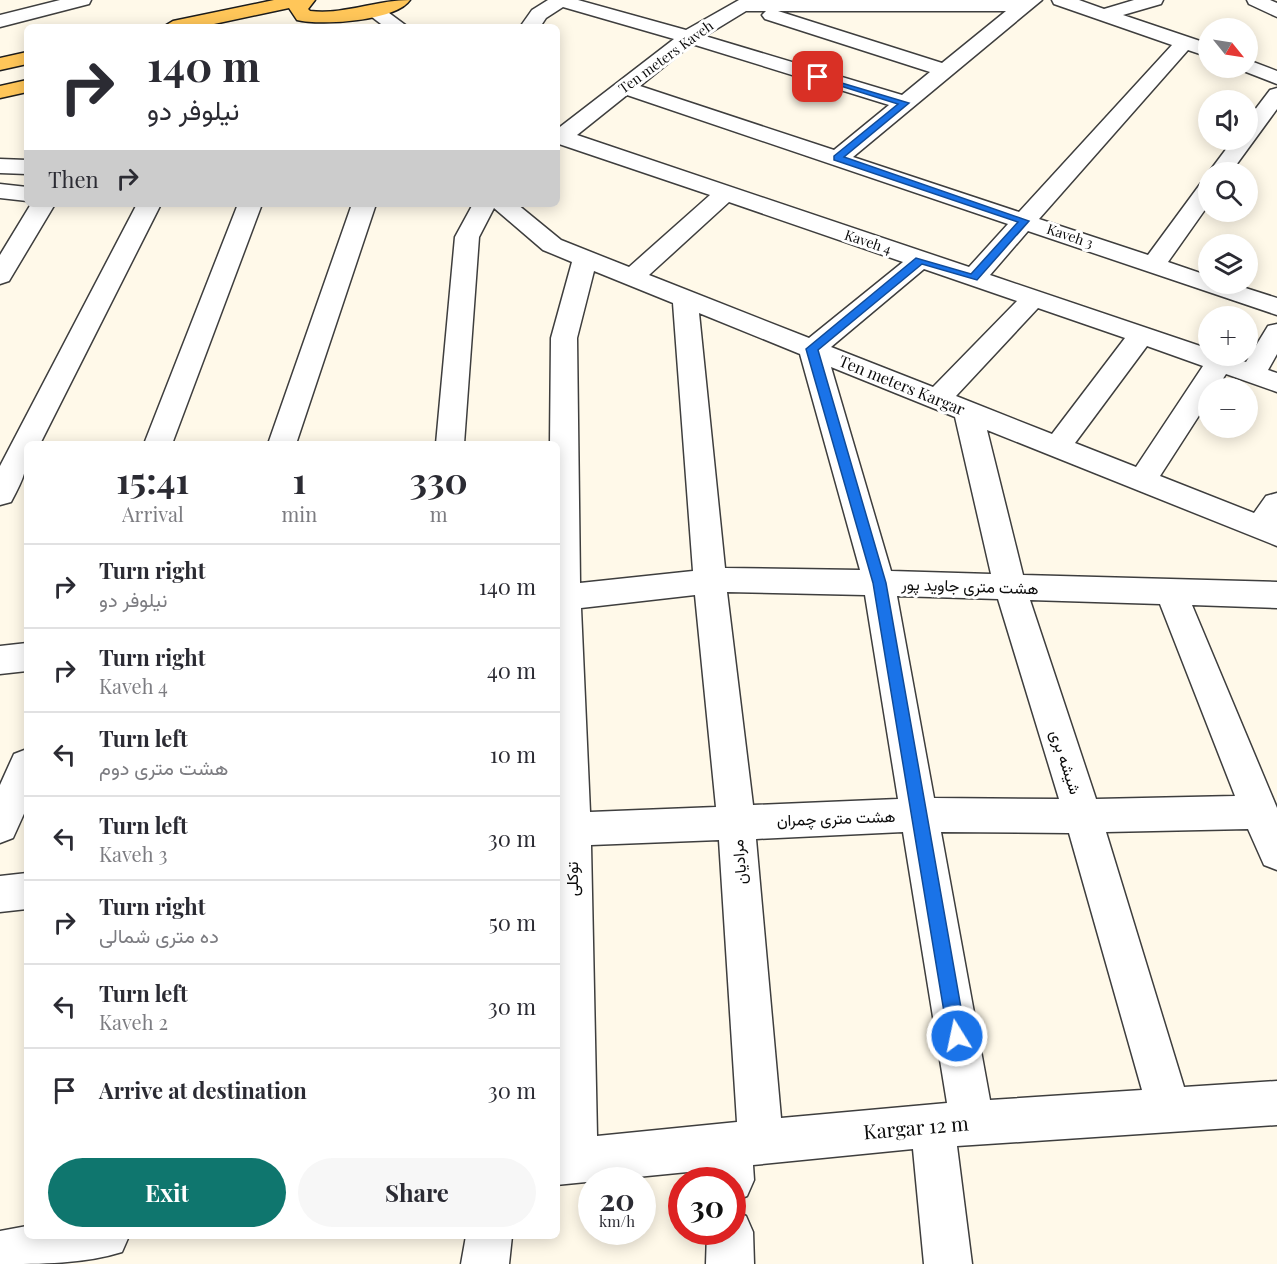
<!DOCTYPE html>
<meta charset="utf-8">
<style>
:root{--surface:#fff;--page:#f7f7f7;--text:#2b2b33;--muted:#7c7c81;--line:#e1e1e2;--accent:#0f766e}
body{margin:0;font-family:"Playfair Display",Vazirmatn,serif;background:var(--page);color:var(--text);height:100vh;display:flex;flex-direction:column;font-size:22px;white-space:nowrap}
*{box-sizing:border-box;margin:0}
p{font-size:20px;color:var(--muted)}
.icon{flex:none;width:33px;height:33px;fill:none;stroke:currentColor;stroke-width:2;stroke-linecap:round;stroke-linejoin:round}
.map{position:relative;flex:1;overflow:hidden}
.panel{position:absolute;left:24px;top:441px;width:536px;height:798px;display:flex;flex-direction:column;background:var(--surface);border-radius:9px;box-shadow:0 3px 15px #0003}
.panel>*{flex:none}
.top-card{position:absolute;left:24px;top:24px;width:536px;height:183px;border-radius:9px;box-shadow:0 3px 15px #0003;background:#fff;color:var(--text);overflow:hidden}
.needle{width:39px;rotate:120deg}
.buttons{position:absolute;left:1198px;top:18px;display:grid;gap:12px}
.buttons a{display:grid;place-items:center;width:60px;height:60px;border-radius:50%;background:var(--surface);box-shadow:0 3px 15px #0003;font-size:30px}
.speed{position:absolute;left:578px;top:1167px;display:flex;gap:12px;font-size:30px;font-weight:700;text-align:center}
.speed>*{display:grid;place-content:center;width:78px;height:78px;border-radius:50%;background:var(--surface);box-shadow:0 3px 15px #0003;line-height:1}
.speed small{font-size:15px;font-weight:400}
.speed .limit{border:9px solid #d22;background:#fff;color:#111}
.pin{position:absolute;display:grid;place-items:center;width:51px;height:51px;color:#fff;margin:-26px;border-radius:12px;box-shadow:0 3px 9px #0006}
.me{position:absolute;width:66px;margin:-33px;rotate:350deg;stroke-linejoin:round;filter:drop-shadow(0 0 4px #0008)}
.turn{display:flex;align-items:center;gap:21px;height:126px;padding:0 24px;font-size:27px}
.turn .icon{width:78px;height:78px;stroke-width:2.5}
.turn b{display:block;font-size:42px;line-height:51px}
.then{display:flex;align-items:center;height:57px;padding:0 24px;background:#0003;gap:12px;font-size:22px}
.eta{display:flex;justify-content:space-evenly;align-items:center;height:102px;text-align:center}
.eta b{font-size:36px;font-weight:700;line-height:42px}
.primary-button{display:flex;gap:12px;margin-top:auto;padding:12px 24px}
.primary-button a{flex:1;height:69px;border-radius:36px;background:var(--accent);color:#fff;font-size:24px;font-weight:700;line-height:69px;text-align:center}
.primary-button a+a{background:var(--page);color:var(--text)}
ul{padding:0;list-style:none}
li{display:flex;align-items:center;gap:18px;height:84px;padding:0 24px;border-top:2px solid var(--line)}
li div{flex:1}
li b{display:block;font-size:22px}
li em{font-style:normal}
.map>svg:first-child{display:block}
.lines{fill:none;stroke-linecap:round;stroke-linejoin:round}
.minor-casing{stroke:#3e3e3e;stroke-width:3}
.major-casing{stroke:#1c1c1c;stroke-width:3}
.minor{fill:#fff;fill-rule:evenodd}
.major{fill:#ffc659;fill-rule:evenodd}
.route{fill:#1a73e8;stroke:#114b97;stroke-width:1.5}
.labels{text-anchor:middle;stroke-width:6;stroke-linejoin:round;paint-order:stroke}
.far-street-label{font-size:14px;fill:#0b0b0b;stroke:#fff}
.street-label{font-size:16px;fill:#0b0b0b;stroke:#fff}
.near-street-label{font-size:20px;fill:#0b0b0b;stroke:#fff}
</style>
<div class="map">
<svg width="1277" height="1264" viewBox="0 0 1277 1264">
<rect width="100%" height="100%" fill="#fff9e9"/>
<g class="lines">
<defs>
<path id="minor" d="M 60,0 L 91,0 L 89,4 L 0,27 L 0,15 Z
M 548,0 L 578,0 L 686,30 L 739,0 L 1042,0 L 853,157 L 1019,212 L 1172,45 L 1054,4 L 1052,0 L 1079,0 L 1104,9 L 1134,0 L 1163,0 L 1161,4 L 1123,15 L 1209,44 L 1209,57 L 1188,50 L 1039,219 L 1148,255 L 1201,183 L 1209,181 L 1209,204 L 1168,262 L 1209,276 L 1209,284 L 1233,284 L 1277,298 L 1277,315 L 1028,231 L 990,275 L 1209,349 L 1209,356 L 1228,356 L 1246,362 L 1268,326 L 1277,324 L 1277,354 L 1268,370 L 1277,373 L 1277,392 L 1226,374 L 1217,388 L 1209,388 L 1209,400 L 1160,476 L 1254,513 L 1266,496 L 1277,493 L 1277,546 L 987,430 L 1023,575 L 1277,582 L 1277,608 L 1192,605 L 1277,808 L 1277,870 L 1264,865 L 1248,829 L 1106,832 L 1184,1087 L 1277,1081 L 1277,1125 L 957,1146 L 972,1264 L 924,1264 L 913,1149 L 753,1165 L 754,1180 L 747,1196 L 732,1202 L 732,1180 L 709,1180 L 708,1170 L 556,1185 L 556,444 L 550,444 L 551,338 L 572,262 L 543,250 L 494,208 L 479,237 L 464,444 L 436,444 L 455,237 L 473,204 L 517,204 L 561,240 L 629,267 L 710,195 L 556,143 L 556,130 L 674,39 L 563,7 L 546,18 L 540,27 L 520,27 L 532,10 ZM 746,11 L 766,11 L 762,15 L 765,19 L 930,72 L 902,95 L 705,36 ZM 778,11 L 1006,11 L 942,63 ZM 692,44 L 889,105 L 834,150 L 640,86 ZM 627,95 L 1008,224 L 969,267 L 577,135 ZM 729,202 L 903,262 L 809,338 L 649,275 ZM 924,269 L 1017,301 L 933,387 L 831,347 ZM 594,271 L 673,303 L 693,571 L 580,583 L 577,338 ZM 1038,308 L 1125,338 L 1052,434 L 956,396 ZM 699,313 L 800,354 L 860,570 L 725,568 ZM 1147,346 L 1203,366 L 1136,467 L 1075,443 ZM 831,367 L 955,417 L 991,574 L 891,571 ZM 727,592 L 865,595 L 898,799 L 753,805 ZM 695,595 L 716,807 L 590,812 L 581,608 ZM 897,596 L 998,599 L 1059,799 L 934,798 ZM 1030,600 L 1160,604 L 1235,796 L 1096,799 ZM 903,832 L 947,1103 L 781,1118 L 756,839 ZM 941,832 L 1069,833 L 1142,1090 L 990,1100 ZM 719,840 L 737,1122 L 597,1136 L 591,845 Z
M 1247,0 L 1270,0 L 1277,3 L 1277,17 L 1249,4 Z
M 374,5 L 381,7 L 408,27 L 385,27 L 364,11 Z
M 1248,60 L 1277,71 L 1277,84 L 1241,70 L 1239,68 L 1248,68 Z
M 1277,88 L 1277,109 L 1231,172 L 1209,172 L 1233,140 L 1248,140 L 1248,119 L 1270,90 Z
M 0,159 L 27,160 L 27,174 L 0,173 Z
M 0,184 L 27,187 L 27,201 L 0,198 Z
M 31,204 L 55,204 L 9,281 L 0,284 L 0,255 Z
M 137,204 L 161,204 L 40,444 L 27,444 C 27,471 24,478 11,502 L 0,505 L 0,466 Z
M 238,204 L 262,204 L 172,444 L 144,444 Z
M 352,204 L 376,204 L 296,444 L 268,444 Z
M 27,643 L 27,671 L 0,674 L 0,646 Z
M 27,749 L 27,807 L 13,838 L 0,843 L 0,785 L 14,754 Z
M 27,873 L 27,909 L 0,912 L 0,876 Z
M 732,1210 L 746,1216 L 753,1232 L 754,1264 L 706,1264 L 707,1232 L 732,1232 Z
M 27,1226 L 27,1236 L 129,1236 L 122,1252 C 84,1264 41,1264 0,1264 L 0,1231 Z
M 466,1236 L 512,1236 L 509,1264 L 461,1264 Z"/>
<path id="major" d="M 274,0 L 315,0 L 308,9 L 310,11 C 345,15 376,0 410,0 C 396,21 321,26 297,20 L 289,8 L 200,27 L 163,27 L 173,21 Z
M 27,52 L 27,64 L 0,70 L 0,58 Z
M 27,80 L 27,92 L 0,98 L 0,86 Z"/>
</defs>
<use href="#minor" class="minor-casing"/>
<use href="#major" class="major-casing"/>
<use href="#minor" class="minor"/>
<use href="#major" class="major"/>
</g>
<path class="route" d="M 815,75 L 909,103 L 844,157 L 1029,221 L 977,280 L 922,264 L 818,350 L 886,583 L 966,1036 L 963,1042 L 957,1044 L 951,1042 L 948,1036 L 873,583 L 806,349 L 916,258 L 971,274 L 1018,222 L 834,160 L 834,156 L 898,104 L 815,78 Z"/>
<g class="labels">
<g class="far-street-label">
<text transform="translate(666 57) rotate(-36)" y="5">Ten meters Kaveh</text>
<text transform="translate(1070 236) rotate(19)" y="5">Kaveh 3</text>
<text transform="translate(868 242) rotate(19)" y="5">Kaveh 4</text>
</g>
<g class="street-label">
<text transform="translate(902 385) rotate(22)" y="6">Ten meters Kargar</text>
<text transform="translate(970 586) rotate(2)" y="6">هشت متری جاوید پور</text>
<text transform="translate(1066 762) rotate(72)" y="6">شیشه بری</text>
<text transform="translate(836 818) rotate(-2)" y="6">هشت متری چمران</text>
<text transform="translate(739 862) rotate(-95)" y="6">مرادیان</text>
<text transform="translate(572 879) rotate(-90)" y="6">توکلی</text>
</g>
<g class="near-street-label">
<text transform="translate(916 1128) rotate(-5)" y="7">Kargar 12 m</text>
</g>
</g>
</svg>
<div class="buttons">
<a><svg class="needle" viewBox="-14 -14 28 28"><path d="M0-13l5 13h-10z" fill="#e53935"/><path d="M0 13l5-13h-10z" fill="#7c7c81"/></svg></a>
<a><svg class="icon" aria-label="sound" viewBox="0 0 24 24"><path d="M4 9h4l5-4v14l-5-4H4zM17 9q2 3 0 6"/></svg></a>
<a><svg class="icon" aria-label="search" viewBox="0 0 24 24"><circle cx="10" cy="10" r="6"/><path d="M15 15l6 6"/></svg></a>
<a><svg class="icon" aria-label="layers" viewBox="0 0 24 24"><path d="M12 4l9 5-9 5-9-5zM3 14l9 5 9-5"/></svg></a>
<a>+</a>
<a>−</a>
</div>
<div class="speed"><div>20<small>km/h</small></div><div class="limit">30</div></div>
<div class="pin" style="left:818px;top:77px;background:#d93025"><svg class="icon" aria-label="arrive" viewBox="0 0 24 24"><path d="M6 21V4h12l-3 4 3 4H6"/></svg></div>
<svg class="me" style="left:957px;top:1036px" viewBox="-20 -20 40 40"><circle r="17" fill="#1a73e8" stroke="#fff" stroke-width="3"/><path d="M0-11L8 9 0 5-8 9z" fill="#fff"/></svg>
<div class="top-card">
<div class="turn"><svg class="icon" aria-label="right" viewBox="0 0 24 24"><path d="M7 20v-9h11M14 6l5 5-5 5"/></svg><div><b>140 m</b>نیلوفر دو</div></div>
<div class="then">Then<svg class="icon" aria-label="right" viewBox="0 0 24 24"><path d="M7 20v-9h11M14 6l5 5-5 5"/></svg></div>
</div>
<section class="panel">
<div class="eta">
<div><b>15:41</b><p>Arrival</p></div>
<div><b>1</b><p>min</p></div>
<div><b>330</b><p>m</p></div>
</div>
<ul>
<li><svg class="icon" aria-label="right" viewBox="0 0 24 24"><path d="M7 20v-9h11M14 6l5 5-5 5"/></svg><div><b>Turn right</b><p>نیلوفر دو</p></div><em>140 m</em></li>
<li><svg class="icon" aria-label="right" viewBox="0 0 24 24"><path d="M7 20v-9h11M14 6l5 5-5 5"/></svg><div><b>Turn right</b><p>Kaveh 4</p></div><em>40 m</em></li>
<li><svg class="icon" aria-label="left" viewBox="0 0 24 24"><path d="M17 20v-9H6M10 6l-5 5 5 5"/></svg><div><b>Turn left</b><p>هشت متری دوم</p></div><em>10 m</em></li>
<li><svg class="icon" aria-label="left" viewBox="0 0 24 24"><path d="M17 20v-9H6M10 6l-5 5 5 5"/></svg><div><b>Turn left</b><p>Kaveh 3</p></div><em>30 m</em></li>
<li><svg class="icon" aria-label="right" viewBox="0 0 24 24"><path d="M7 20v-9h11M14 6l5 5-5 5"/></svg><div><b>Turn right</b><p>ده متری شمالی</p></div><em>50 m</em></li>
<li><svg class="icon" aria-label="left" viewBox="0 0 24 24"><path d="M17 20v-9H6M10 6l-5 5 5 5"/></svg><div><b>Turn left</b><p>Kaveh 2</p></div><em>30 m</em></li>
<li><svg class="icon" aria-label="arrive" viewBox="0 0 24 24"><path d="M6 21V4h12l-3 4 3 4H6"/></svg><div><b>Arrive at destination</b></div><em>30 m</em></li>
</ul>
<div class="primary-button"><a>Exit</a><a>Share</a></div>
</section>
</div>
